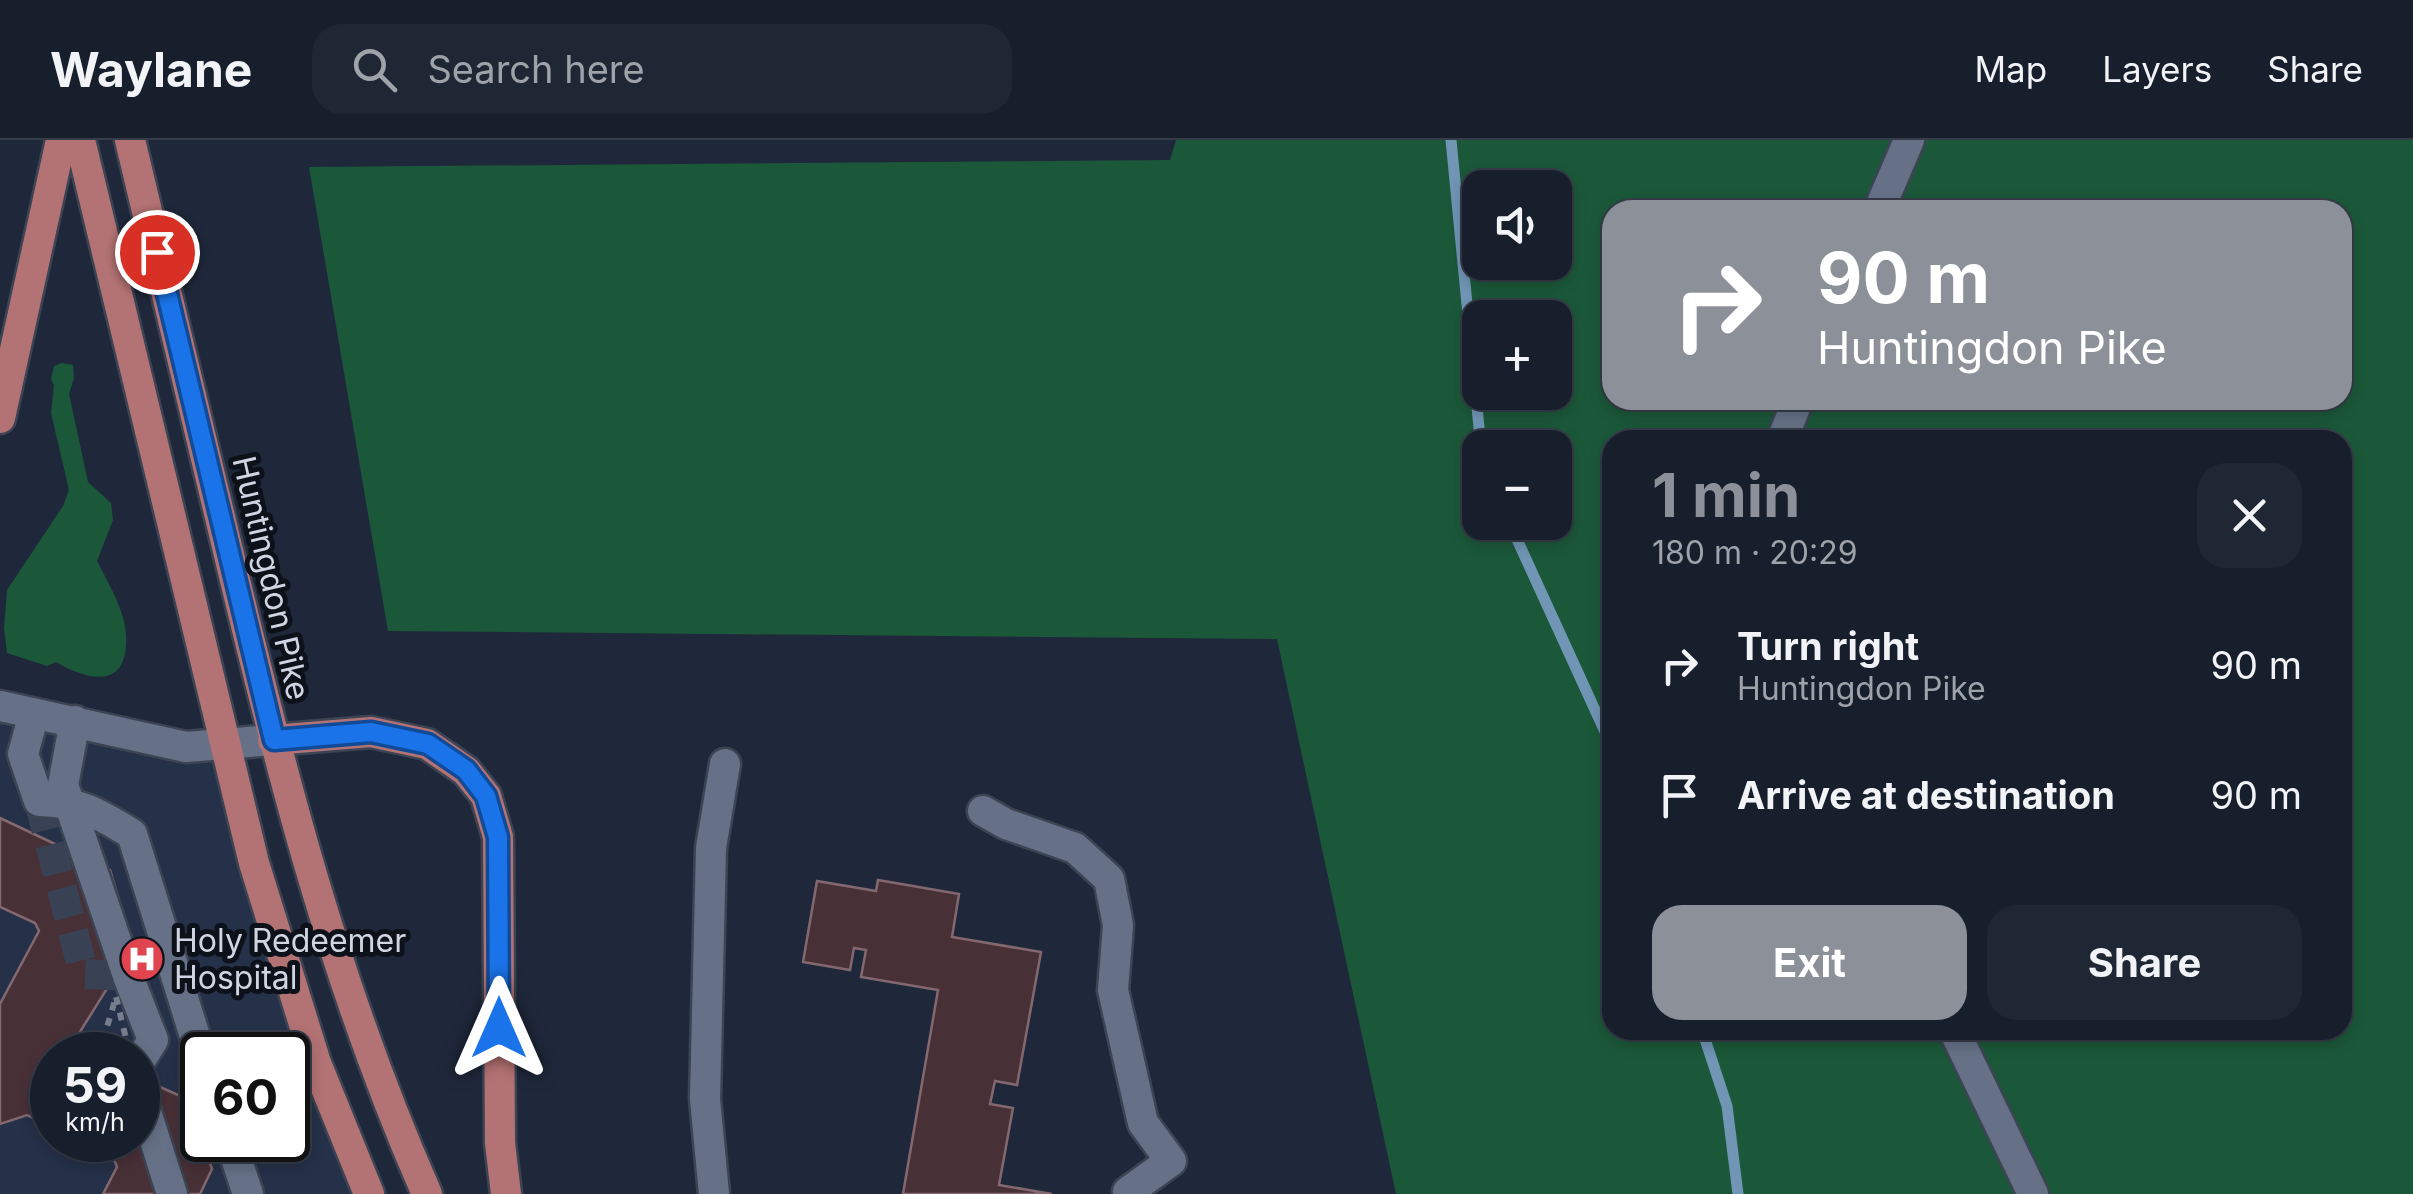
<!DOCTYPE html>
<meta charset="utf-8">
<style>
:root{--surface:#171e2c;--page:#202734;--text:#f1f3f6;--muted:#9ea2a9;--line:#363c48;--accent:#8c9099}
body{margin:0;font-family:Inter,sans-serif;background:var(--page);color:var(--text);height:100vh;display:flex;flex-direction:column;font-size:38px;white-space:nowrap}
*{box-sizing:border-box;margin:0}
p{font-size:32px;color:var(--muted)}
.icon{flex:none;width:55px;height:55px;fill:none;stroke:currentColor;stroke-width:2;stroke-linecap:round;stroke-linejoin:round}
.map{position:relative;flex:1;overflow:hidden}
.details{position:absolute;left:1602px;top:290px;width:750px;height:610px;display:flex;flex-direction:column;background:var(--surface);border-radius:30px;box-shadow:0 5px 15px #0003,0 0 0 2px var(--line)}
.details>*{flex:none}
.hud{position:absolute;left:1602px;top:60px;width:750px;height:210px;border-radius:30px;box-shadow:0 5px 15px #0003,0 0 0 2px var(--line);background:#8c9099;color:#fff;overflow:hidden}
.buttons{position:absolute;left:1462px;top:30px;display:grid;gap:20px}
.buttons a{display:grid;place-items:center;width:110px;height:110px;border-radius:20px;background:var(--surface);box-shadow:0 5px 15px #0003,0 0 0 2px var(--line);font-size:50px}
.speed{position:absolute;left:30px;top:892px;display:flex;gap:20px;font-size:50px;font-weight:700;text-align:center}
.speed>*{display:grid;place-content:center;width:130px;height:130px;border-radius:50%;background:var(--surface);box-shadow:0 5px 15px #0003,0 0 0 2px var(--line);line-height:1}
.speed small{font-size:25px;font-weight:400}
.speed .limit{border:5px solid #111;border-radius:15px;background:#fff;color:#111}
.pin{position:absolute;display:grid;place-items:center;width:85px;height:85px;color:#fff;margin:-42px;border:5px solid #fff;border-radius:50%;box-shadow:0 2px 10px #0007}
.me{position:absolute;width:110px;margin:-55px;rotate:0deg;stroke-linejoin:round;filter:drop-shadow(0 0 8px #0008)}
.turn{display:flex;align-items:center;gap:35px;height:210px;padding:0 50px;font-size:45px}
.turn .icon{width:130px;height:130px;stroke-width:2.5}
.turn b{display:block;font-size:70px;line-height:85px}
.round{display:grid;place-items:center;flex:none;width:105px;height:105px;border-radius:30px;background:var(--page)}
.headline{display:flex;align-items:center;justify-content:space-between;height:170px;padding:0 50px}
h1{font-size:60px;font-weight:700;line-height:75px;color:var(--accent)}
.button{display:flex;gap:20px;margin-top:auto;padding:20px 50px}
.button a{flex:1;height:115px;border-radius:30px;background:var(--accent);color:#fff;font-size:40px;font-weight:700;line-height:115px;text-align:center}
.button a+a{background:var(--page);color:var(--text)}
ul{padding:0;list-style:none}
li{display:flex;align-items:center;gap:30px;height:130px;padding:0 50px}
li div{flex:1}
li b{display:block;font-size:38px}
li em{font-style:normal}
header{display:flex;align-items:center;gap:60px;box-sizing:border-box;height:140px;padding:0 50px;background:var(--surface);border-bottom:2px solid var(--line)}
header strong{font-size:48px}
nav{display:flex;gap:55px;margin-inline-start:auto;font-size:35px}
.search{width:700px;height:90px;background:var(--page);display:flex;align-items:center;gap:25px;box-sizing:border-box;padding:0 35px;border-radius:30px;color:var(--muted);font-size:38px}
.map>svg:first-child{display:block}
.built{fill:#253149;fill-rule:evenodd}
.green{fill:#1b5839;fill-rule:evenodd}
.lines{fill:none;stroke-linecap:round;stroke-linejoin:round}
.stream{stroke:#7095b5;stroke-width:11}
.building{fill:#483037;stroke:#846870;stroke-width:2.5}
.minor-tunnel{stroke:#394254;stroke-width:30;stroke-dasharray:30 15;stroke-linecap:butt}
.minor-casing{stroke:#3c4353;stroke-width:35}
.major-casing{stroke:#3c4353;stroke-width:35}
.path{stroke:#767e8e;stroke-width:6;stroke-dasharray:8 8;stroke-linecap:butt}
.minor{stroke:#667187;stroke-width:30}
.major{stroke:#b37273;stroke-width:30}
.route-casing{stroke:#114b97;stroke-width:25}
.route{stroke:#1a73e8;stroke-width:18}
.labels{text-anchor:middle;stroke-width:10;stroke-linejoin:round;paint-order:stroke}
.street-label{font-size:32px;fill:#cfd5e2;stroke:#0d1119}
.poi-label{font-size:32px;fill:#cfd5e2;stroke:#0d1119;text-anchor:start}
</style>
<header>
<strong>Waylane</strong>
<div class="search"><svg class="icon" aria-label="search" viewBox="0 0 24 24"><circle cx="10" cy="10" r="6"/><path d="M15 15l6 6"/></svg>Search here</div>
<nav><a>Map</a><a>Layers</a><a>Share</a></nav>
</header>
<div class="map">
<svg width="2413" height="1054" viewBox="0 0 2413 1054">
<rect width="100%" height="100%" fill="#1f283b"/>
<path class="built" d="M 0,566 L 224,604 L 369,1054 L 0,1054 ZM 52,915 L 138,915 L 138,1000 L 52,1000 ZM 202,915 L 288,915 L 288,1000 L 202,1000 Z"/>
<path class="green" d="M 1176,0 L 2413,0 L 2413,1054 L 1396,1054 L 1277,499 L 388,491 L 309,27 L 1170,20 ZM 1480,48 L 1555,48 L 1555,122 L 1480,122 ZM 1612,70 L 2342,70 L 2342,260 L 1612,260 ZM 1480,178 L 1555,178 L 1555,252 L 1480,252 ZM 1612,300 L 2342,300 L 2342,890 L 1612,890 ZM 1480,308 L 1555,308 L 1555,382 L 1480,382 Z
M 62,223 L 73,225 L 74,238 L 69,254 L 88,342 L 111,363 L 113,380 L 97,421 C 108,443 125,470 126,495 C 129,549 90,542 56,522 L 47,526 L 7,513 L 4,488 L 7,450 L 63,366 L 69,350 L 51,273 L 54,245 L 51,239 L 54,226 Z"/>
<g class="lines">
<path class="stream" d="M 1451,0 L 1481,308
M 1509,382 L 1612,607
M 1702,890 L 1727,966 L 1738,1054"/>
</g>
<path class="building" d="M 0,678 L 110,730 L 133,807 L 78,895 L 90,915 L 52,915 L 52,987 L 27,975 L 0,984 L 0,864 L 39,791 L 35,783 L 0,767 Z
M 878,740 L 959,754 L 952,797 L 1041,812 L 1017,945 L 995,941 L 990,964 L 1013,968 L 999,1045 L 1052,1054 L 903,1054 L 938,850 L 861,837 L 866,810 L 854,808 L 850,830 L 803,822 L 817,741 L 876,751 Z
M 138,937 L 189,960 L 212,1029 L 200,1054 L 103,1054 L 117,1027 L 113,1017 L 78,1000 L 138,1000 Z"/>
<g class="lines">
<path class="minor-tunnel" d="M 39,661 L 84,834 L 128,836"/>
<defs>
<path id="minor" d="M 1879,70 L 1909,0
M 1782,300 L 1798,260
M 0,566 L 186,607 L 273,600
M 34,574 L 23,614 L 39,661 C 80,662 98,673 132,694 L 202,919
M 75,581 L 63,645 L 128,836 L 153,900 L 138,924
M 983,671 L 1006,684 L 1075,708 L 1109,739 L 1118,785 L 1113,850 L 1143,983 L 1171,1021 L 1128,1052
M 1954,890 L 2033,1054
M 138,946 L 172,1054
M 230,1000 L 248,1054
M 714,1054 L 705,959 L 711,708 L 725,624"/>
<path id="major" d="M 80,0 L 254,723 L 316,923 L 369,1054
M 130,0 C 164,140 197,280 230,419 C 282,637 336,848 427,1054
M 0,278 L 61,0
M 273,600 L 371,592 L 427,604 L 466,631 L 486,656 L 498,697 L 500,1003 L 506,1054"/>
</defs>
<use href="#minor" class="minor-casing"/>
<use href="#major" class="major-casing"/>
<path class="path" d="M 116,857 L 129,911 L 104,897 Z"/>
<use href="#minor" class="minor"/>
<use href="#major" class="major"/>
</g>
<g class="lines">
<defs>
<path id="route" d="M 157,112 L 274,600 L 371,592 L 428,604 L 466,630 L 486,656 L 498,697 L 499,888"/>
</defs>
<use href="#route" class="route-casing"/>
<use href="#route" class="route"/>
</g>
<defs>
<symbol id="hospital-disc" viewBox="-11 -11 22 22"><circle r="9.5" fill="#e0444e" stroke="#0d1119"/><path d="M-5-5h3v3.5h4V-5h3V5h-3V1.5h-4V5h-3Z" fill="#fff"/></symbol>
</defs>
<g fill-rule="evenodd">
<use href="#hospital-disc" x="117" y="794" width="50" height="50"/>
</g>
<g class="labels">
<g class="street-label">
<text transform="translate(271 438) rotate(77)" y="11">Huntingdon Pike</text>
</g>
<g class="poi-label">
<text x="174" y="812">Holy Redeemer<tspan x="174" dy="37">Hospital</tspan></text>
</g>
</g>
</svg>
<div class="buttons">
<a><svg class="icon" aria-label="sound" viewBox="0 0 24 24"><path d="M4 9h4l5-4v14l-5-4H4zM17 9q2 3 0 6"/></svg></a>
<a>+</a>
<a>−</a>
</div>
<div class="speed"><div>59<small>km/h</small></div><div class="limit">60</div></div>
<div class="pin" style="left:157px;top:112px;background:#d93025"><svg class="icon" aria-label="arrive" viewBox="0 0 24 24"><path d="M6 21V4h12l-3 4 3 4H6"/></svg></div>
<svg class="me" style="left:499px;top:888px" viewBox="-20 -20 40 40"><path d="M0-17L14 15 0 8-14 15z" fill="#1a73e8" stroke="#fff" stroke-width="4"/></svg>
<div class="hud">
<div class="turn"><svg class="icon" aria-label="right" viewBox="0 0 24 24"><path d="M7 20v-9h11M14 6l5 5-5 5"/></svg><div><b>90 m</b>Huntingdon Pike</div></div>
</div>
<section class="details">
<div class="headline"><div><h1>1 min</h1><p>180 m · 20:29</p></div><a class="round"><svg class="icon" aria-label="close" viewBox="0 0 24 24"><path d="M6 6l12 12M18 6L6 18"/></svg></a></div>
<ul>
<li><svg class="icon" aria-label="right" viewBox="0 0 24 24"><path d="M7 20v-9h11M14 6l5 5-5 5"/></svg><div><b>Turn right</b><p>Huntingdon Pike</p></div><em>90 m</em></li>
<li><svg class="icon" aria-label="arrive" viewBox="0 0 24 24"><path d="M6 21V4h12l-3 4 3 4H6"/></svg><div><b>Arrive at destination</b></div><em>90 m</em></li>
</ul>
<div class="button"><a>Exit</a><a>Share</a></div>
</section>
</div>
